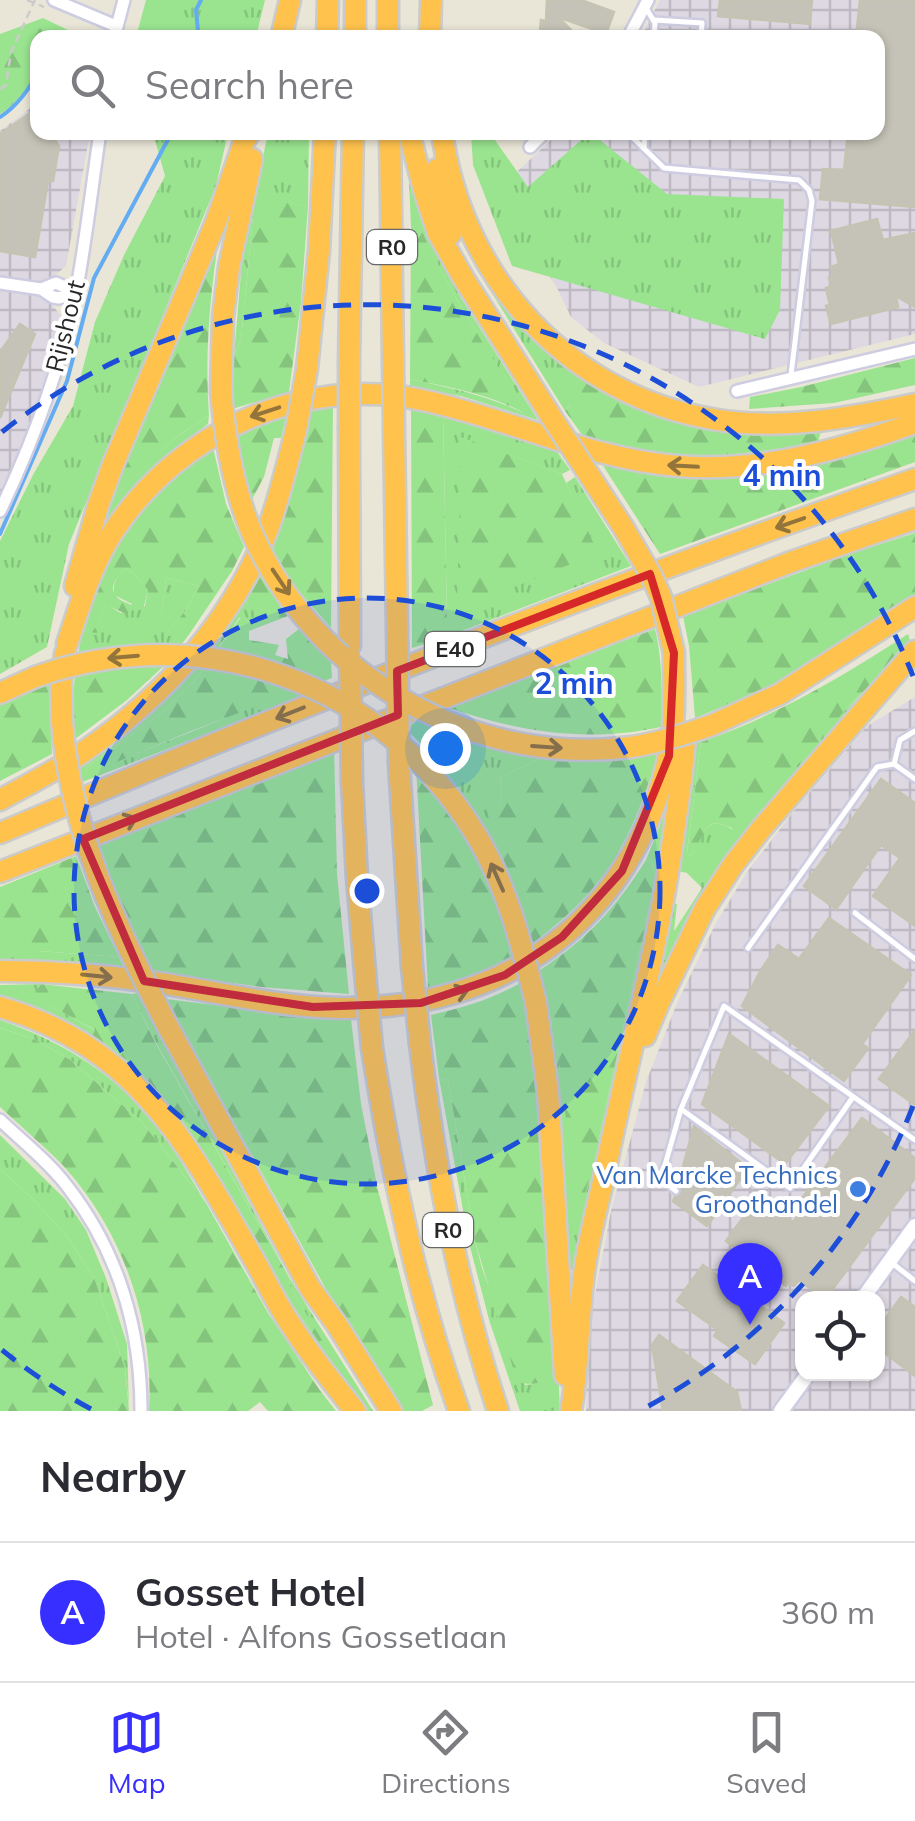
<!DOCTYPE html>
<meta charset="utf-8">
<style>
body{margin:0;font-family:Mulish,sans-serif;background:#f2f2f3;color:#2b2b33}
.controls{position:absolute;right:30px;bottom:30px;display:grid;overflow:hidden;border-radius:20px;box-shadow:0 2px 8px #0004}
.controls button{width:90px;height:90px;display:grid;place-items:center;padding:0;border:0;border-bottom:2px solid #e1e1e2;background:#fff;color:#2b2b33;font:50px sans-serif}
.you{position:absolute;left:445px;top:748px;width:35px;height:35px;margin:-25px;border:8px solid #fff;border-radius:50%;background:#1a73e8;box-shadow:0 0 0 15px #1a73e833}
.badge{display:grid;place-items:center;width:65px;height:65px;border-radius:50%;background:#372fff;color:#fff;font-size:32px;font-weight:700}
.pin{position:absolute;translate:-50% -82px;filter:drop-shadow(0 2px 5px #0008)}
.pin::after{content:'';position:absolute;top:52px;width:35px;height:30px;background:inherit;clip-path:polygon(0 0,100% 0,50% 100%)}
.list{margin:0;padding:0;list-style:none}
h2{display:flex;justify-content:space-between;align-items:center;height:130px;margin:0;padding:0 40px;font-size:42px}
h2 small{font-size:32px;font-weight:400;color:#7c7c81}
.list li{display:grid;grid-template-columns:65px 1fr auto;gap:30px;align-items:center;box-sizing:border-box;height:140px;padding:0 40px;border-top:2px solid #e1e1e2}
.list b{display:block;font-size:38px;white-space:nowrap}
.list p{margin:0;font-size:32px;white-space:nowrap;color:#7c7c81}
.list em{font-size:32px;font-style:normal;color:#7c7c81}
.icon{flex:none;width:55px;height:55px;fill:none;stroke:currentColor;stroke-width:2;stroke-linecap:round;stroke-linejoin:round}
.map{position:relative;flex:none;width:915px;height:1411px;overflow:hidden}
.search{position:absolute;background:#fff;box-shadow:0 2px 8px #0004;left:30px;right:30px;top:30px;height:110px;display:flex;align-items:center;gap:25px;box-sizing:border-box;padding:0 35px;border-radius:20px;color:#7c7c81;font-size:38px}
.sheet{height:270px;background:#fff}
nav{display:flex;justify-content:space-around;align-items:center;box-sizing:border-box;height:140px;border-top:2px solid #e1e1e2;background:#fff;font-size:28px;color:#7c7c81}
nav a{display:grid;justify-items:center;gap:5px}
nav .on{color:#372fff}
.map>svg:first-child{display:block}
.industrial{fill:url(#industrial-grid);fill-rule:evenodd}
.grass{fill:url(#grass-tufts)}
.forest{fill:url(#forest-firs)}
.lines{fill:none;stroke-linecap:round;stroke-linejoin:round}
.stream{stroke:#64acf2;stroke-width:4}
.building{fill:#c5c3b7;stroke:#c5c3b1;stroke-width:2.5}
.service-casing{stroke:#cdcce1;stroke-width:10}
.minor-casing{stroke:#cdcce1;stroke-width:16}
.tertiary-casing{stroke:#cdcce1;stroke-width:19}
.motorway-casing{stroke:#cbcbcb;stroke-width:25}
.path{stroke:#cbcbcb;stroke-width:2.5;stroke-dasharray:8 5;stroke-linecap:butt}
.service{stroke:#fff;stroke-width:5}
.minor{stroke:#fff;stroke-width:11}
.tertiary{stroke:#fff;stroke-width:14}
.motorway{stroke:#ffc24d;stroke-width:20}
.motorway-bridge-casing{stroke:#cbcbcb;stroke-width:25;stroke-linecap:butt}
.motorway-bridge{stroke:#ffc24d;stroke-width:20}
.oneway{stroke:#93743a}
.marked{fill:none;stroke:#d62828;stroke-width:8;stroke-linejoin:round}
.ring{fill:none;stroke:#1d4ed8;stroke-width:5;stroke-dasharray:18 12}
.shop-dot{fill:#3f7fe0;stroke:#fff;stroke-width:4}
.labels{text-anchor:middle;stroke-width:8;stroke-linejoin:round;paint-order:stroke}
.shield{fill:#fff;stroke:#686868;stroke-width:2.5}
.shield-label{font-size:22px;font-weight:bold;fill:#272727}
.street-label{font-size:25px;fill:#272727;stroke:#fff}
.shop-label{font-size:25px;fill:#366cbe;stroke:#fff;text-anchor:end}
.centre{fill:#1d4ed8;stroke:#fff;stroke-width:5}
.ring-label{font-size:30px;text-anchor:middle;font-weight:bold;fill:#1d4ed8;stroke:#fff;stroke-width:8;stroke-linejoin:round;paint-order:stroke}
</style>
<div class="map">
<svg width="915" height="1411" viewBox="0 0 915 1411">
<defs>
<pattern id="industrial-grid" width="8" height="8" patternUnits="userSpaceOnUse" patternTransform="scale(2.5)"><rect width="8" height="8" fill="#ddd8e2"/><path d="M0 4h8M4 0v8" fill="none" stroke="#beb9c2"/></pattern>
<pattern id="grass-tufts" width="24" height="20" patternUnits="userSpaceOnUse" patternTransform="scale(2.5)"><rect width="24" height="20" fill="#9ae490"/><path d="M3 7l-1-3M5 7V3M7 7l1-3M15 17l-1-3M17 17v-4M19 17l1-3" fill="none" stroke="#85c47c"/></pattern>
<pattern id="forest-firs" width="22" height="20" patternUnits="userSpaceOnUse" patternTransform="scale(2.5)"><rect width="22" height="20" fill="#9ae490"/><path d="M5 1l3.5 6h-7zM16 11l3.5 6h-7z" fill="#85c47c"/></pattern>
</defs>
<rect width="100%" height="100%" fill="#eae6d7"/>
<g class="industrial">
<path d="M660 0H915V334L699 387 604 343 571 317 558 290 529 242 504 184 558 133 878 132V38L641 37Z"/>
<path d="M37 103 38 132 90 133 66 266 53 277 40 282 38 296 52 305 63 318 35 411 0 496V131Z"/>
<path d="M915 697V1411H586L588 1331 611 1211 646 1082 677 1003 716 923 747 872 793 812 867 726ZM802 1298H878V1374H802Z"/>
</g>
<g class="grass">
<path d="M146 0H265L256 37H136Z"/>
<path d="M590 132 667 194 784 199 780 310 765 339 512 266 473 165 471 133H490L528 187Z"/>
<path d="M153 133H228L216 186 69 544 47 647 0 674V541L34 473 73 406 95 322 124 255 165 176Z"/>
<path d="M268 133H309L308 207 255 196 241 340 234 355 245 225 255 195Z"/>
<path d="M409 180 431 243 461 298 538 420 461 396 410 387V379C452 388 493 397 530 416 489 355 450 293 419 226L411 227Z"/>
<path d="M483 272 563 363 570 405 565 411 480 274Z"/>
<path d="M443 411 553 446 570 470 562 474 462 438 597 553 566 483 575 477 631 566 436 641 433 625 447 621Z"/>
<path d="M209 415 208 424C162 457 135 482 102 529L97 527 103 508 143 468 173 439Z"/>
<path d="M125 569 132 572 148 590 144 606 161 617 166 578 199 586 186 610 165 635 188 636 167 663 75 674 82 631 97 632 105 604 121 613 132 604 114 595C113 583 116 576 125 569Z"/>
<path d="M258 574 260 576 246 602 258 616 249 622 240 617 194 682 164 711 86 768 88 773 298 689 311 693 80 783 78 767C113 743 147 719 177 689 210 656 235 615 258 574Z"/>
<path d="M881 677 748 834 656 990 671 902 677 904 674 931 702 888 687 873 678 871 691 744 701 742 687 852 690 856C703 841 702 811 732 829L848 707Z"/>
<path d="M410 716 478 744 545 757 500 777 502 796 499 804 491 802 506 852 501 855C474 807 450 773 411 734Z"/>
<path d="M670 800 662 875 576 1269 570 1270 551 1016 559 1057 598 1143 655 880 652 862 646 860Z"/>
<path d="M0 951H39L119 957 124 968 59 961 0 960Z"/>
<path d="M41 984 34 996 96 1031 92 1036 55 1016 0 996V985Z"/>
<path d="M137 993 290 1279 373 1411H366L299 1320 279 1286 319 1342 321 1340 289 1285 290 1279 155 1041 132 994Z"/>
<path d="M0 1020C67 1043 122 1078 164 1137 180 1158 192 1181 206 1203L141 1121 69 1059 34 1039 0 1028Z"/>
<path d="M439 1078 448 1080 475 1241 482 1268 525 1385C541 1383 549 1381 558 1367L560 1411H520L490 1323 469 1243Z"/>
<path d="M0 1135 65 1199 86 1230 106 1278 127 1344 129 1407 125 1368 95 1280 69 1239 33 1199 0 1169Z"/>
</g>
<g class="forest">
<path d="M43 18 68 30 65 37 38 38C38 45 39 55 38 62 35 81 16 105 0 114V34Z"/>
<path d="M255 195 308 207 301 302 289 392 232 409 234 355 241 340Z"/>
<path d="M419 225C450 294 490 356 532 418 496 395 452 388 410 379L411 227Z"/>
<path d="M212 250H217C209 305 205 359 209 415L173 439 103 508Z"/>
<path d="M915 358V385L834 403 749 409 750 397 801 387Z"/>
<path d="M563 363 773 433 821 431 818 442C763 452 702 461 645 452 624 448 604 442 583 436L565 411 570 405 549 376Z"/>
<path d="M333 402 331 628 290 581 271 547C292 502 301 454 312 406Z"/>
<path d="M411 405 443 411 447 622 434 625 436 641 412 648Z"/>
<path d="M287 412 281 438H274L264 477 251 501 234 433Z"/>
<path d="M915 431V462L660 554 600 461 683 473Z"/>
<path d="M461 437 562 474 598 553 457 610Z"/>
<path d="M212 443 226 504 244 547 232 571 188 636H164L186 610 199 586 166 578 161 618 151 624 142 621 148 590 132 572 125 569C118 575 108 587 116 596 121 603 129 601 135 609L127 614 105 605 97 633 82 631 109 554 152 493Z"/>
<path d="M915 533V595L773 686 695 718 689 646 683 616 844 556Z"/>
<path d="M260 576 288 616 249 631V640L279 645 275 655 288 659 286 639 299 629 331 662 332 678 191 731 88 774 86 768 164 711 194 682 241 617 249 622 257 616 246 602Z"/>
<path d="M655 629C663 662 662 693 661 727 587 743 518 732 447 707Z"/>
<path d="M908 634 911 644 848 707 739 832C699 810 708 836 690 856L687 853 701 742C776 716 842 677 908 634Z"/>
<path d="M167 663 127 700 75 739 72 709 75 674 119 664Z"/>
<path d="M49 679 52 754 0 781V701Z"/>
<path d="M334 748 337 874 349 994 261 987 153 972 122 908 99 846Z"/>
<path d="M659 752C631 840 609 887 533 943L501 855 506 852 484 801 486 798 499 804 502 796 500 777 545 757 587 759Z"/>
<path d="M416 766 480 854 517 957 473 976 428 988Z"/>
<path d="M76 856 95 907 119 957 39 951H0V887Z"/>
<path d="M646 860 652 862 655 880 598 1143 583 1203 575 1202 559 1057 540 970C587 939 616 908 646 860Z"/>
<path d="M522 982 537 1075 557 1373C545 1383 531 1387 517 1381L475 1241 448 1080 439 1078 431 1015C463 1008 493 999 522 982Z"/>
<path d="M41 984 132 994 155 1042 290 1279 289 1285 322 1340 319 1342 279 1286 200 1150 170 1109 123 1061 92 1036 95 1030 33 996Z"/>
<path d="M166 999 302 1016 351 1019 361 1104 378 1190 433 1405 422 1411H400L348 1329Z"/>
<path d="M0 1028 34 1039 69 1059 141 1121 206 1203 268 1313 319 1389 336 1411H268L260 1402 248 1411H149C154 1324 125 1236 67 1170 47 1148 22 1128 0 1107Z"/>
<path d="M0 1169 33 1199 69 1239 95 1280 125 1368 129 1411H0Z"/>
</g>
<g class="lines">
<g class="stream">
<path d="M69 38 71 32 91 36"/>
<path d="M192 38 198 31 196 10 201 0"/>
<path d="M0 117C16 107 30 89 38 71"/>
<path d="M0 534 67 381 94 278 172 132"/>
</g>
</g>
<g class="building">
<path d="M547 0H581L614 12 606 34 558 17 579 38H547L540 31 541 20 546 21Z"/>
<path d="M720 0H812L810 24 718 16Z"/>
<path d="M860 0H915V207L820 199 823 169 844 170 848 132H878V38H856Z"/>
<path d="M33 111 38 117V132H49L59 146 53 181H48L35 257 0 251V134Z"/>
<path d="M877 219 883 240 915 233V307L896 296 898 307 831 324 826 306 830 305 826 288 832 286 829 278 833 277 831 267 839 264 831 231Z"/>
<path d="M20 324 35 334 0 418V352Z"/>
<path d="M881 779 915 803V926L873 896 900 858 881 845 836 909 804 886Z"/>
<path d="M829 918 911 975 862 1044 868 1048 844 1081 742 1006 761 970 778 945 799 959Z"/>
<path d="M915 1030V1105L879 1079Z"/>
<path d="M729 1034 829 1106 785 1164 702 1104Z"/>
<path d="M862 1118 915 1158V1178L826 1298H823L799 1280 794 1286 788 1283 786 1286 726 1241 758 1197 793 1222 806 1205 800 1201Z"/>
<path d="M694 1126 748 1168 707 1226 673 1201 675 1197 682 1193 678 1185Z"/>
<path d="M703 1265 784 1323 755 1364 714 1336 718 1330 677 1301Z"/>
<path d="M901 1297 915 1307V1376L878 1348V1329Z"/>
<path d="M659 1335 737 1392 741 1411H663L652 1345Z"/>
</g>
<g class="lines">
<g class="service-casing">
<g id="service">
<path d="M646 8 655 23 654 38"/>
<path d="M654 20 702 23 701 38"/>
<path d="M627 132 664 168 799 180 809 190 812 201 791 375"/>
<path d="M644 148 645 132"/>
<path d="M894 764 900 740 915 731"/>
<path d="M855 913 915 959"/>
<path d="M748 948 877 767 894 764 915 779"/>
<path d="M853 1097 790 1188 681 1109 724 1006 915 1140"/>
<path d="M676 1191 661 1179 681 1109"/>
<path d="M892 1263 915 1281"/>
</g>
</g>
<g class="minor-casing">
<g id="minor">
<path d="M54 0 116 26"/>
<path d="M114 38 124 0"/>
<path d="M628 38 648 0"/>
<path d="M530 147 545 132"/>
<path d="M0 283 41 289 53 297 59 298 76 292"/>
<path d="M41 289 56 283 76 292"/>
<path d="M737 391 915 349"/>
<path d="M0 511C33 442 60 369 76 293 86 240 92 186 100 132"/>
<path d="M0 1120C22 1141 48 1161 67 1186 118 1251 141 1329 141 1411"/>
</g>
</g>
<g class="tertiary-casing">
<g id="tertiary">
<path d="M863 1298 915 1226"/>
<path d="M781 1411 808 1374"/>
</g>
</g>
<g class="motorway-casing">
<g id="motorway">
<path d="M388 0V38"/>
<path d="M281 38 290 0"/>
<path d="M327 38 328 0"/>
<path d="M355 38V0"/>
<path d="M430 38 431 0"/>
<path d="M390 132 393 362"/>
<path d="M409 132 424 190 438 233 464 279 552 418"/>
<path d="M442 132C462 279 570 397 718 420 784 430 850 418 915 404"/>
<path d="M437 169 451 234"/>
<path d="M349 362 353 132"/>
<path d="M307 369 319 251 325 132"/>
<path d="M221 391 223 317 229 267 252 159"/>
<path d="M349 429 350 645"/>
<path d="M394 430 397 627"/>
<path d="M75 586 98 506 112 467 216 222 244 142 250 132"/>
<path d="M67 644C80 605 91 566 113 532 179 431 303 375 422 400 508 418 589 459 678 466 759 473 840 450 915 423"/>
<path d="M0 693 35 677"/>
<path d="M62 722 61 681 65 654"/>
<path d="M712 725 780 694 915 607"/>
<path d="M399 764 412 967"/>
<path d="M352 782 357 878 365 972"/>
<path d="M0 800C29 784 59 769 86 750 166 695 235 618 269 526 280 495 288 462 296 430"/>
<path d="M0 833C301 705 606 586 915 479"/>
<path d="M0 872 791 562 915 519"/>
<path d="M0 971C53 971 107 975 159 983 219 992 279 1007 340 1008 503 1010 631 922 668 759 676 725 674 689 674 653"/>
<path d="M536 1003 548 1092 565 1375"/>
<path d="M0 1007C139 1047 190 1148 257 1265 268 1285 278 1306 291 1325 310 1355 333 1383 355 1411"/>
<path d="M167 1025 310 1288 337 1325 391 1411"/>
<path d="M645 1036 659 1003 704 910 733 865 762 828 915 651"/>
<path d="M420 1044C435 1170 458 1290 498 1411"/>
<path d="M372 1048C392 1174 416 1291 459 1411"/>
<path d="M571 1411C579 1366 578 1320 584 1274 588 1241 597 1209 604 1177 627 1062 658 949 674 833 678 800 684 767 685 734"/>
</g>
</g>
<g class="path">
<path d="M27 0 44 7"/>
<path d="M0 89 6 85 11 52 35 0"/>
</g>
<use href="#service" class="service"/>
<use href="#minor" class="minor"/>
<use href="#tertiary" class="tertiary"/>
<use href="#motorway" class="motorway"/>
<g class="motorway-bridge-casing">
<g id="motorway-bridge">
<path d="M393 362 394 430"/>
<path d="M221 391C225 440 233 488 252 533 315 678 475 767 631 747 659 743 686 734 712 725"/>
<path d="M552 418 623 527 651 575 661 597 674 653"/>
<path d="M349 429V362"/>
<path d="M296 430 307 369"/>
<path d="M397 627 399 764"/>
<path d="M350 657 352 782"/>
<path d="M35 677C205 617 386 683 478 838 508 889 522 946 536 1003"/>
<path d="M62 722C71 834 116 926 167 1025"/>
<path d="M412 967 420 1044"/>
<path d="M365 972 372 1048"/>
</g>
</g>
<use href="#motorway-bridge" class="motorway-bridge"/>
</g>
<defs><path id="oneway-shaft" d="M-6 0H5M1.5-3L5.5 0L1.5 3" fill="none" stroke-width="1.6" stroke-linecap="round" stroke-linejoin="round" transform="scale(2.5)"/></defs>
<g class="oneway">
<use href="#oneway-shaft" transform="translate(265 412) rotate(162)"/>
<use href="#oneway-shaft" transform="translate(683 466) rotate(-177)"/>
<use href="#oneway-shaft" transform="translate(790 523) rotate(161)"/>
<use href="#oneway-shaft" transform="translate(281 582) rotate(56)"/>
<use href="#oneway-shaft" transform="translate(123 657) rotate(175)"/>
<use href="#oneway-shaft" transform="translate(290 713) rotate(158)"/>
<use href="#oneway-shaft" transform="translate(547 747) rotate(4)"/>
<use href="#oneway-shaft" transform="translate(123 823) rotate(-22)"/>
<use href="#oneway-shaft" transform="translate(497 877) rotate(-114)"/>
<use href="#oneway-shaft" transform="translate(97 976) rotate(6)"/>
<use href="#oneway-shaft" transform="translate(454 994) rotate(-17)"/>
</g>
<path class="marked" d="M650 574 674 653 669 756 622 871 562 937 505 975 421 1003 313 1007 144 981 83 839 398 715 397 671Z"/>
<circle cx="367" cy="891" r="293" fill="#1d4ed8" fill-opacity=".12"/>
<g class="ring">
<circle cx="367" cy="891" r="293"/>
<path d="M913 1106A587 587 0 0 1 643 1409M91 1409A587 587 0 0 1 2 1350M2 432A587 587 0 0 1 913 676"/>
</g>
<circle class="shop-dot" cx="858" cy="1189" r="10"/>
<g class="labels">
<g class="shield">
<rect x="367" y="230" width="50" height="34" rx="8"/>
<rect x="425" y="632" width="60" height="34" rx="8"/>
<rect x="423" y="1213" width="50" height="34" rx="8"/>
</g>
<g class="shield-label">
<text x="392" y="255">R0</text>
<text x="455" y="657">E40</text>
<text x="448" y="1238">R0</text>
</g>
<g class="street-label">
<text transform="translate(65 326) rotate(-76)" y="9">Rijshout</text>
</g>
<g class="shop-label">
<text x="838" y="1184">Van Marcke Technics<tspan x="838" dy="29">Groothandel</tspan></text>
</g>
</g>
<circle cx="367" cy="891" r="15" class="centre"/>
<g class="ring-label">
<text x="782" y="486">4 min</text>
<text x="574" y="694">2 min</text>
</g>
</svg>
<div class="controls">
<button><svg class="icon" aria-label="locate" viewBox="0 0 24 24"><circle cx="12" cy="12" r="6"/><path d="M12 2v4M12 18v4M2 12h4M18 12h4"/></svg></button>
</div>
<div class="you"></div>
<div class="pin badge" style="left:750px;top:1325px">A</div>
<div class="search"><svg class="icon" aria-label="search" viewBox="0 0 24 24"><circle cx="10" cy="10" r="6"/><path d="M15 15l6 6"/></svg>Search here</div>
</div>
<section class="sheet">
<h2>Nearby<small></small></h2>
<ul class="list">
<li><span class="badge">A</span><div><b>Gosset Hotel</b><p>Hotel · Alfons Gossetlaan</p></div><em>360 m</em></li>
</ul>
</section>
<nav>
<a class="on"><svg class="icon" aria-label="map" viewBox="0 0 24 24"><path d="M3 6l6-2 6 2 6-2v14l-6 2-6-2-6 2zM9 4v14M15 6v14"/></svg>Map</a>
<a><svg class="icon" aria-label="directions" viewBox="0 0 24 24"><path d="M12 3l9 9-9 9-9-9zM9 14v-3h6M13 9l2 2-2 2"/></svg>Directions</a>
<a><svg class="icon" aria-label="saved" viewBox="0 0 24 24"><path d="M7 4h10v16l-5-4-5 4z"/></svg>Saved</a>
</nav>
